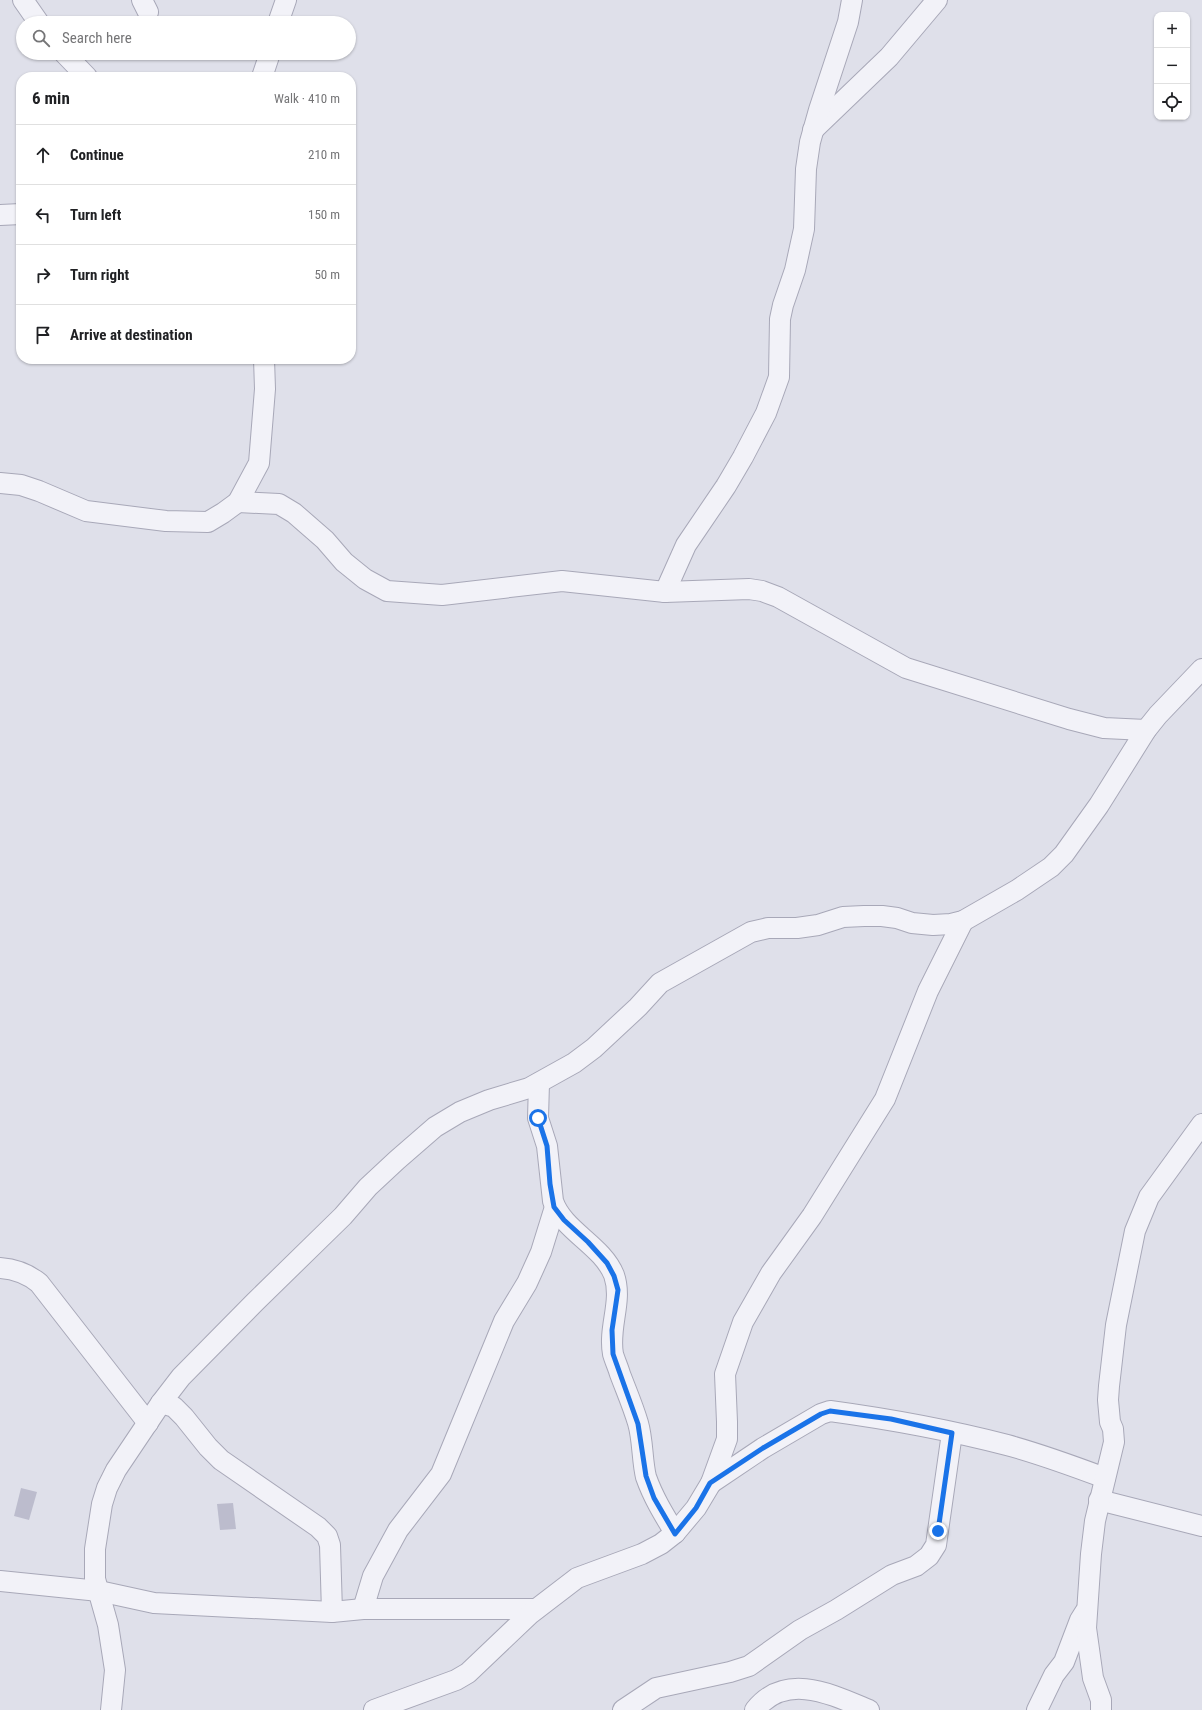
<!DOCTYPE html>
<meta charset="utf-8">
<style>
body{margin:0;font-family:"Roboto Condensed",sans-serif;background:#f2f2f2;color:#202124}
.controls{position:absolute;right:12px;top:12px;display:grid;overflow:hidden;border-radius:8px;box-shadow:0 1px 3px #0004}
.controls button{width:36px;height:36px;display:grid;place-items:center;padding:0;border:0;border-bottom:1px solid #e0e0e0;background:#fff;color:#202124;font:20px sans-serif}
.stop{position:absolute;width:12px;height:12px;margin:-9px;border:3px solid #1a73e8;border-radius:50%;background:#fff}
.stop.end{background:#1a73e8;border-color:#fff;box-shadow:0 1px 4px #0008}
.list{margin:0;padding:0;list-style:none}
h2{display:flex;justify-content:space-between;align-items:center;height:52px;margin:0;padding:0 16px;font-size:17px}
h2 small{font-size:13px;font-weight:400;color:#757577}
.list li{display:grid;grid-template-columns:26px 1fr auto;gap:12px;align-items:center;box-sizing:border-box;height:60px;padding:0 16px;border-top:1px solid #e0e0e0}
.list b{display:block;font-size:15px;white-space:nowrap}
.list em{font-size:13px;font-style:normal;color:#757577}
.icon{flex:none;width:22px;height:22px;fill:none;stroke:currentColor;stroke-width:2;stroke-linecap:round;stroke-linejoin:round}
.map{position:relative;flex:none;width:1202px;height:1710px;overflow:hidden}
.search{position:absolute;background:#fff;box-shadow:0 1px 3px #0004;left:16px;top:16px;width:340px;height:44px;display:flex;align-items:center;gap:10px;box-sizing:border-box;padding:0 14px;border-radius:22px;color:#757577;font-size:15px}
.panel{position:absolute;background:#fff;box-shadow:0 1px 3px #0004;left:16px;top:72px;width:340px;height:292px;border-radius:16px}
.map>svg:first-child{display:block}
.building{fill:#bcbccd}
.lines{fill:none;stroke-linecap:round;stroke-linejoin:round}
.minor-casing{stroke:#a8a8b8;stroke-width:22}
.minor{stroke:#f2f2f8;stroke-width:20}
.route{stroke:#1a73e8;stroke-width:5}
</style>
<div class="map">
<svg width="1202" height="1710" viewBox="0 0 1202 1710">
<rect width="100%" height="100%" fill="#dfe0ea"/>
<g class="building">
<path d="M21 1488 37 1492 29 1520 14 1516Z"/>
<path d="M233 1503 236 1529 220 1530 217 1504Z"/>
</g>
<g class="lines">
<g class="minor-casing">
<g id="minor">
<path d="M23 0 39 23"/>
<path d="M142 0 148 12"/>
<path d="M278 23 286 0"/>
<path d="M64 53 87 77"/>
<path d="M262 77 270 53"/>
<path d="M813 130 889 57 937 0"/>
<path d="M0 215 21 214"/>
<path d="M0 483 21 485 39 491 86 511 166 521 208 522 223 513 238 502 259 463 265 389 264 359"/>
<path d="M238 502 279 504 294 513 325 540 344 562 365 579 387 591 442 595 562 581 665 592 749 589 762 591 778 597 906 668 1069 719 1104 728 1146 730"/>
<path d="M665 592 686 545 726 486 743 457 766 413 779 377 780 319 783 305 795 270 804 229 806 169 810 142 819 110 848 22 852 0"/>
<path d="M539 1083 538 1118 547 1146 553 1201C563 1231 602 1245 614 1275 623 1301 608 1327 613 1354 615 1361 618 1367 620 1374 626 1390 633 1406 638 1423 643 1440 642 1461 646 1477 653 1497 664 1515 675 1533"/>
<path d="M0 1268C14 1269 28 1274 39 1283L148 1423"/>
<path d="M161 1403 174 1407 184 1417 208 1447 221 1460 318 1527 327 1536 330 1545 332 1612"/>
<path d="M711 1483 763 1448 821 1414 830 1411C889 1419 949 1430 1007 1445 1040 1454 1073 1466 1105 1478"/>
<path d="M1099 1500 1202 1526"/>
<path d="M0 1581 99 1591 154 1603 332 1612 363 1609H536"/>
<path d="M363 1609 373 1576 398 1530 441 1474 504 1321 527 1283 541 1252 555 1207"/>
<path d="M111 1710 115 1670 108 1625 95 1579V1549L102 1504 107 1488 116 1470 161 1403 181 1377 255 1302 343 1216 368 1187 397 1160 435 1127 460 1112 489 1100 529 1088 574 1063 594 1048 638 1007 660 983 751 932 768 928H797L818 925 843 917 864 916H882L897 918 912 923 933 925 951 924 963 921 1017 890 1051 867 1064 854 1099 805 1146 730 1158 715 1202 669"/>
<path d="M374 1710 456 1680 468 1673 530 1614 577 1578 642 1554 661 1544 675 1533 696 1508 711 1483 727 1439V1422L725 1374 743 1322 771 1273 812 1216 885 1099 928 991 963 921"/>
<path d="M623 1710 656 1688 730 1672 749 1666 800 1630 836 1610 892 1575 916 1566 929 1556 936 1545 952 1433"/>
<path d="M755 1710C786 1671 833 1695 869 1710"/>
<path d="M1037 1710 1054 1675 1064 1662 1080 1620 1085 1612"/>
<path d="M1101 1710V1700L1093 1678 1086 1628 1091 1554 1095 1521 1114 1442 1113 1429 1110 1422 1108 1400 1109 1386 1116 1325 1135 1231 1149 1197 1202 1124"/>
</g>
</g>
<use href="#minor" class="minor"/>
</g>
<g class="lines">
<path class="route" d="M538 1118 547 1146 550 1184 554 1207 564 1220 588 1242 607 1263 614 1276 618 1290 612 1330 613 1354 638 1424 646 1476 654 1498 675 1534 696 1508 710 1483 763 1448 821 1414 830 1411 891 1419 952 1433 938 1531"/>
</g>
</svg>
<div class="controls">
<button>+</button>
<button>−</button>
<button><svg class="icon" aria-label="locate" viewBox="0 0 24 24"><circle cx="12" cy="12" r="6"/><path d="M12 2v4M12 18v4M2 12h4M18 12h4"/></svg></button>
</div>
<div class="stop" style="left:538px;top:1118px"></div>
<div class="stop end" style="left:938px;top:1531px"></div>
<div class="search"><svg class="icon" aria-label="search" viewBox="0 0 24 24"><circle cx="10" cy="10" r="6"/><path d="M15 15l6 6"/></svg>Search here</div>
<section class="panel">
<h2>6 min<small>Walk · 410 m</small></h2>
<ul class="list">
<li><svg class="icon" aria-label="ahead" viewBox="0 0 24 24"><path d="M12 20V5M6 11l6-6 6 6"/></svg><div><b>Continue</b></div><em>210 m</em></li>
<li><svg class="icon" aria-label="left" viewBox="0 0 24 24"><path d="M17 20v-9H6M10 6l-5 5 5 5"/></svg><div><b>Turn left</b></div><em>150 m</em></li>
<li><svg class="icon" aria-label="right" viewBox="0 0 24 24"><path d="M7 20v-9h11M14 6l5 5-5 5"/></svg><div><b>Turn right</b></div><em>50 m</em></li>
<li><svg class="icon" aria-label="arrive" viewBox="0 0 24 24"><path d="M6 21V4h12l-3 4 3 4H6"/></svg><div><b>Arrive at destination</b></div></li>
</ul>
</section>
</div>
